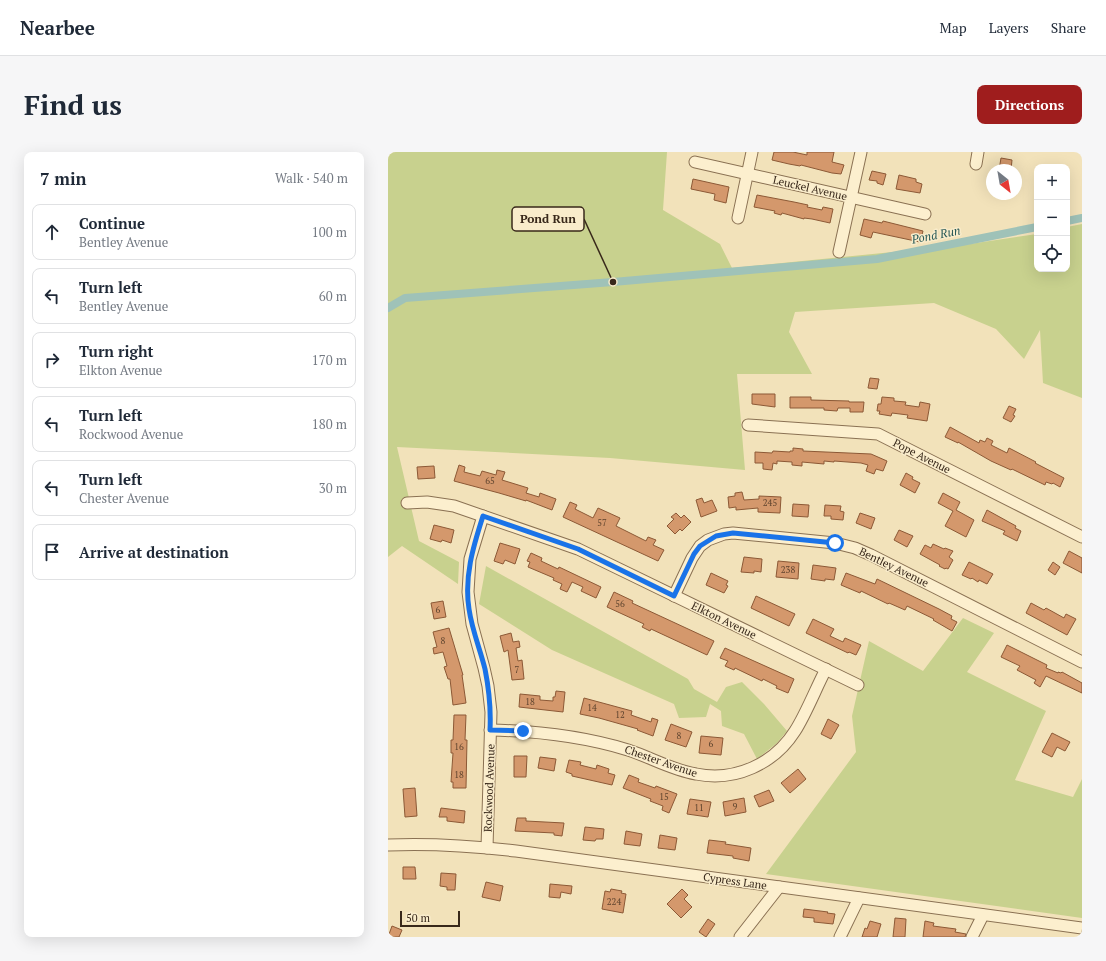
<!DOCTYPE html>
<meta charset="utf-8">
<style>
body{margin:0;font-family:"PT Serif",serif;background:#f6f6f7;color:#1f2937}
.controls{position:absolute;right:12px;top:12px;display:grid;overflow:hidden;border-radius:8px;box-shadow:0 4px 16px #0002}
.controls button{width:36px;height:36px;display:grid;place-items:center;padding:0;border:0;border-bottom:1px solid #e0e1e3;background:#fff;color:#1f2937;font:20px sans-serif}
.compass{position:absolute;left:598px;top:12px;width:36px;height:36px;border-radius:50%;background:#fff;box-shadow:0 4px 16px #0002;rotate:149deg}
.scale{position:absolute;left:12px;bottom:10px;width:60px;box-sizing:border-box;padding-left:4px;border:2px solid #38281a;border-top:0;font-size:11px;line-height:14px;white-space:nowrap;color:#38281a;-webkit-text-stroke:3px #f9eccb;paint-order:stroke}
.stop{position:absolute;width:12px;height:12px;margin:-9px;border:3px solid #1a73e8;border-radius:50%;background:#fff}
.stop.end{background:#1a73e8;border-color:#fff;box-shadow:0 1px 4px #0008}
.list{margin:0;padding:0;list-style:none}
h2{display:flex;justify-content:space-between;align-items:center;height:52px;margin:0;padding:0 16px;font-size:17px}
h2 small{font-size:13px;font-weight:400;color:#747a83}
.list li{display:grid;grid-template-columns:26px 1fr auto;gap:12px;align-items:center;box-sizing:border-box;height:56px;margin:0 8px 8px;padding:0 8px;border:1px solid #e0e1e3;border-radius:8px}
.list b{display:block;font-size:15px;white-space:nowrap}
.list p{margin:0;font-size:13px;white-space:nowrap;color:#747a83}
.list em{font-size:13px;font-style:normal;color:#747a83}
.icon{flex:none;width:22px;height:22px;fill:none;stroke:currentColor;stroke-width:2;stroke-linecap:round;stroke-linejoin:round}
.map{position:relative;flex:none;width:694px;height:785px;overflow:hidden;border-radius:8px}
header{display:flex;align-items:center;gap:24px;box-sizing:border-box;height:56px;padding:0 20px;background:#fff;border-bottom:1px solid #e0e1e3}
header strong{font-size:19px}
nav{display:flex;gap:22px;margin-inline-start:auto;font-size:14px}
.intro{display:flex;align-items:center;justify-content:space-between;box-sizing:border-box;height:96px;padding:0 24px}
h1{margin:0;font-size:28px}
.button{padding:10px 18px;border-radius:8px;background:#9f1d1d;color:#fff;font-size:14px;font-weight:700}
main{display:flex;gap:24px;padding:0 24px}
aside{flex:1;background:#fff;border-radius:8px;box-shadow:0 4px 16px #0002}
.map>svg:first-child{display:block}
.green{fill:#c8d18e}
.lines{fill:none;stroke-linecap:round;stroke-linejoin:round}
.canal{stroke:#9fc2b8;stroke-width:8}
.building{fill:#d4986c;stroke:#8c5936}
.minor-casing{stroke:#8a7153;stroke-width:13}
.minor{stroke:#fcefce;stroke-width:11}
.route{stroke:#1a73e8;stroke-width:5}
.labels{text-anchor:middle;stroke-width:3;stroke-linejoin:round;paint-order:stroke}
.number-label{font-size:9px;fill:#5f442e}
.street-label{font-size:11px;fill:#38281a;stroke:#f9eccb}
.water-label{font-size:12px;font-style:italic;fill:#275957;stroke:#f9eccb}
.leader{fill:none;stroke:#38281a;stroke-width:1.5}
.callout-dot{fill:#38281a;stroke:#f9eccb;stroke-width:1.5}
.callout{fill:#f9eccb;stroke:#38281a;stroke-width:1.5}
.callout-label{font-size:12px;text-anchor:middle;font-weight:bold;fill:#38281a}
</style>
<header>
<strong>Nearbee</strong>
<nav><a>Map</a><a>Layers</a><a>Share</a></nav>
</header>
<div class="intro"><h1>Find us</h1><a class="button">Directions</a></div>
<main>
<aside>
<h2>7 min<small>Walk · 540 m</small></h2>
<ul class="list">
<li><svg class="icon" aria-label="ahead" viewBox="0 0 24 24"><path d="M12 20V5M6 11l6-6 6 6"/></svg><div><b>Continue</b><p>Bentley Avenue</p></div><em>100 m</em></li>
<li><svg class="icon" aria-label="left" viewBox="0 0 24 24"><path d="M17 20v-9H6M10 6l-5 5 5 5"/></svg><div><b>Turn left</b><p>Bentley Avenue</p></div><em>60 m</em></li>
<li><svg class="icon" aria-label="right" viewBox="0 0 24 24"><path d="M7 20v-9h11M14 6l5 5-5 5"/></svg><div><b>Turn right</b><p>Elkton Avenue</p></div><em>170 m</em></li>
<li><svg class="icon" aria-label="left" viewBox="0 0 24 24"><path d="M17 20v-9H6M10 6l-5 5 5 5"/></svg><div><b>Turn left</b><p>Rockwood Avenue</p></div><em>180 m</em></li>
<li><svg class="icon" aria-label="left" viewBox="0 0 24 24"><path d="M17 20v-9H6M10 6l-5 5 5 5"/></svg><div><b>Turn left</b><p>Chester Avenue</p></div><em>30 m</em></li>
<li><svg class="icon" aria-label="arrive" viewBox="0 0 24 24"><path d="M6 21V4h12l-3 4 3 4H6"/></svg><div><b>Arrive at destination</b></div></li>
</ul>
</aside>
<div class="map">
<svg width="694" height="785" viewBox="0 0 694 785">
<rect width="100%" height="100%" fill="#f2e2ba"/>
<g class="green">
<path d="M0 0H279L275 58 332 92 344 116 575 93 649 82V117H679V75L694 72V246L655 231 652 178 636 207 608 177 546 151 407 160 401 180 424 222H349L357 318 222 306 9 295 31 389 71 410 70 432 14 394 0 405Z"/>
<path d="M98 414 300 527 306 537 329 550 338 535 354 530 376 552 399 579 389 591 369 607 356 582 334 574 333 559 322 552 318 565 291 566 286 552 164 498 91 452Z"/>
<path d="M575 466 606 481 579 520 658 559 627 628 685 645 694 627V766L378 722 468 600 464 564 481 489 535 519Z"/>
</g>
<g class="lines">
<g class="canal">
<path d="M679 69 694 66"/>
<path d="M0 156 17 146 225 130 489 107 649 75"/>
</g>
</g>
<g class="building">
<path d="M386 0H405L419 3V0H446L444 10 456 13 453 22 444 21 413 13 412 14 401 12 384 8Z"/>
<path d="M613 6 624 8 623 18H611Z"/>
<path d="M484 19 498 22 495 33 489 31V29L481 28Z"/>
<path d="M511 23 528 27V30L534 32 532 41 508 37Z"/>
<path d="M305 27 341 35 338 51 326 48 327 42 303 37Z"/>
<path d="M369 43 406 50 420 53 419 55 434 58 435 55 445 57 442 71 424 67 416 66V67L394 61 393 63 386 61 387 59 366 55Z"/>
<path d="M476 67 494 71 495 69 535 79 532 90 485 80 483 86 472 83Z"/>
<path d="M482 226 491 227 489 237 480 236Z"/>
<path d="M364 242H387V255L364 252Z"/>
<path d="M402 245H423V248L461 249V250H476L475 260H462V256H450L449 259 436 258V256H402Z"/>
<path d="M494 245 506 246V249L518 250 517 253 531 255 532 250 542 252 539 269 519 266 520 263 504 261 503 264 491 262 492 259H489L490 252H493Z"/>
<path d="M621 254 628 257 625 263 627 264 623 270 615 266Z"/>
<path d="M562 275 591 291 592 288 597 290 599 286 605 289 603 293 619 301 621 296 648 310 647 311 676 326 672 335 665 331 664 332 658 330 657 333 624 317 623 318 603 309 570 290V291L557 285Z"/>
<path d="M405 296 415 297V299L483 302 499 309 495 319 488 317 486 322 478 319 480 313 473 311 446 309V310L436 309V312L414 310V314L404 313V310L389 309V312L385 311 384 318 375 317V311H367V300L384 301 385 299 402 300V299H405Z"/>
<path d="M71 313 77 315 76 320 92 324 94 319 108 323 109 318 117 320 114 328 140 336 138 341 151 345 152 341 168 347 164 358 138 348V349L111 341 66 329Z"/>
<path d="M46 314 47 326 30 327 29 315Z"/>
<path d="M518 321 525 325 524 327 532 331 527 341 512 333Z"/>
<path d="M354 340 356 348 371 347V344L393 345 392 361 370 360V356L348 358V355L341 356 340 345 347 344V341Z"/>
<path d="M555 341 572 350 568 358 586 368 578 385 557 374 565 359 550 351Z"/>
<path d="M314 346 316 351 324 348 329 359 313 365 308 348Z"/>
<path d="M182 350 189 353 187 357 205 366 210 356 232 366 228 374 258 389 260 385 268 388 265 393 276 398 270 409 175 365Z"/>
<path d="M405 352 421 353 420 365 404 364Z"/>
<path d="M437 353 453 354 452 359 456 360 455 368 443 367V364H436Z"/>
<path d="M599 358 628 374 627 376 633 379 629 389 615 382 617 379 594 369Z"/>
<path d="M288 361 293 366 296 363 303 370 294 379 292 377 287 382 279 374 286 367 283 365Z"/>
<path d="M472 361 487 366 483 377 468 371Z"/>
<path d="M46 373 66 378 63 391 54 388 53 390 42 387Z"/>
<path d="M511 378 525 384 519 395 506 388Z"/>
<path d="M112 391 132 397 127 412 117 408 115 412 106 409Z"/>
<path d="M545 392 556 397 557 396 565 399 561 405 565 408 560 417 558 416 557 417 551 414 552 413 532 402 537 393 543 396Z"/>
<path d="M681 399 694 406V421L675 411Z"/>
<path d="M143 401 154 406 153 409 170 417 171 415 213 435 208 446 193 439 195 435 184 430 179 440 172 437 174 432 165 428 166 426 140 415 142 410 139 409Z"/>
<path d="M356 405 374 407 373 420 366 419V421L353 420Z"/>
<path d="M390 409 411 411 410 427 388 425Z"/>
<path d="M581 410 605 422 599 432 591 428 590 430 584 426 583 427 574 423Z"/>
<path d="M665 410 672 415 667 423 660 418Z"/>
<path d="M425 413 448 416 446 428 437 427V429L423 427Z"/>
<path d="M323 421 340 429 338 433 340 434 336 441 318 433Z"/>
<path d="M458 421 487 432 489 427 551 457 564 464 563 467 569 470 564 479 545 468 546 467 519 454 517 458 501 451 500 452 473 439 472 441 453 433Z"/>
<path d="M226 440 245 449 244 451 326 489 319 503 263 477 262 479 254 475 256 472 219 455Z"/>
<path d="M368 444 407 462 401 474 363 456Z"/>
<path d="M55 449 58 465 46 467 43 451Z"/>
<path d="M643 451 656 458 658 456 676 466 678 462 688 467 679 483 638 461Z"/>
<path d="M425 467 446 477 442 484 455 490 457 486 473 493 468 503 461 500 460 501 418 481Z"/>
<path d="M61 476 75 523H74L78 551 65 553 62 527H60L56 515 59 514 55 500 46 502 45 496 49 495 45 480Z"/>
<path d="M123 481 125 490 131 489 132 495 128 496 130 509 134 508 136 527 124 528 120 498 116 500 112 484Z"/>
<path d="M619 493 659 513 658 516 670 521V520L673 521 674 520 694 531V541L658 524 652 535 646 531 648 528 629 518 632 514 613 505Z"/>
<path d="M337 496 406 527 400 541 388 536 389 534 375 527 374 529 347 516 346 518 337 514 340 509 332 506Z"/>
<path d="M168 539 177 540 175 560 131 555 132 542 152 544V548L165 549V545H167Z"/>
<path d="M196 546 244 559 243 563 263 570 264 566 270 568 265 584 249 578 250 577 211 566 192 562Z"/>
<path d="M66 563H78L77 588H79L78 636H65V630H63L65 601H63V588H65Z"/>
<path d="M440 567 451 573 443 587 433 582Z"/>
<path d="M283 572 304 580 298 595 277 588Z"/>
<path d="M664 581 682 590 677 599 669 595 664 605 654 600Z"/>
<path d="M313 584 335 586 333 603 311 601Z"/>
<path d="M126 604H139L138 625H126Z"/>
<path d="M152 605 168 607 166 619 150 616Z"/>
<path d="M181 608 193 610 192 613 208 617 209 613 221 617 220 621 227 623 224 633 184 624V622L178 620Z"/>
<path d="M410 617 418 627 402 641 393 631Z"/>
<path d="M241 623 251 627 250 630 267 636 268 634 289 642 281 661 274 658 275 654 262 649 263 647 235 636Z"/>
<path d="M27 636 29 664 17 665 15 637Z"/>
<path d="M381 638 386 649 371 655 366 644Z"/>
<path d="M356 646 358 660 337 664 335 650Z"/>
<path d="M302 647 323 650 320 665 299 662Z"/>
<path d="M53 656 77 659 76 671 59 669V665H51Z"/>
<path d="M129 666H138V669L176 671 174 684 166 683V681L127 679Z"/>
<path d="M197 675 216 677 215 687H208L207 689 195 688Z"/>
<path d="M238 679 254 682 252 694 236 692Z"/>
<path d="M272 683 289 686 287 698 270 696Z"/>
<path d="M321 688 338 690 337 692 363 696 361 709 345 706V704L319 701Z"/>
<path d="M15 715H27L28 727H15Z"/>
<path d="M53 721 68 722 67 738H59V735L52 734Z"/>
<path d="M98 730 115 734 112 749 94 745Z"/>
<path d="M162 732 184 734 183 742 173 740 172 746 161 745Z"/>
<path d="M223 737 234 739 233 741 238 742 235 761 214 757 217 739 222 740Z"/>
<path d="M294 737 300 743 296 747 304 755 293 766 279 752Z"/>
<path d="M416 757 440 760 439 761 447 762 445 772 426 770V766L415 765Z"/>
<path d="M507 766 518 767 517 785H505Z"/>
<path d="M320 767 327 772 318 785 311 780Z"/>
<path d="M482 769 493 772 489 785H474L477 776 479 777Z"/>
<path d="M537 769 546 771 545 774 568 777 567 780 578 782 577 785H535Z"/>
<path d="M4 774 14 778 11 785H0Z"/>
</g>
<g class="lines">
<g class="minor-casing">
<g id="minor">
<path d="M307 10 537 62"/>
<path d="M588 12 590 0"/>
<path d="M350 66 364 0"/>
<path d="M451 100 473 0"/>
<path d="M360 273 490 282 694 385"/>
<path d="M19 351 39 350 66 354 190 397 470 533"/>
<path d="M95 364 82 407 80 440 84 472 96 516 100 534 103 560 99 696"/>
<path d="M286 444 304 406 312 394 320 388 336 382 345 381 447 391 467 396 483 403 694 510"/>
<path d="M102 578C150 579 194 584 240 598 262 605 284 618 308 622 347 630 386 612 407 579 418 562 428 536 438 517"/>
<path d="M0 693C43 691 85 694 128 699L694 776"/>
<path d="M352 785 391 735"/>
<path d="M452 785 471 746"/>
<path d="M584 785 595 763"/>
</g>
</g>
<use href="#minor" class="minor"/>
</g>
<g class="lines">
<path class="route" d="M135 579 102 578C103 557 101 537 97 517 92 497 84 478 81 457 76 425 85 395 95 364L190 397 286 444 306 402 312 394 328 384 345 381 447 391"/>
</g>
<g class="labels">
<g class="number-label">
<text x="102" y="332">65</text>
<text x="382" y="354">245</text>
<text x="214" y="374">57</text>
<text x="400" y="421">238</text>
<text x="232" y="455">56</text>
<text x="50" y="461">6</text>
<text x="55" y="492">8</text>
<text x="129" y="521">7</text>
<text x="142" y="553">18</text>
<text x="204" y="559">14</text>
<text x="232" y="566">12</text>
<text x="291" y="587">8</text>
<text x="323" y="595">6</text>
<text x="71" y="598">16</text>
<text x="71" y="626">18</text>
<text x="276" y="648">15</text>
<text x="347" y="658">9</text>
<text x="311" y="659">11</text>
<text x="226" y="753">224</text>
</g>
<g class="street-label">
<text transform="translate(422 36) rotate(13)" y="4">Leuckel Avenue</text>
<text transform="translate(534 304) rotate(27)" y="4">Pope Avenue</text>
<text transform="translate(506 415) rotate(26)" y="4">Bentley Avenue</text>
<text transform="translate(336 468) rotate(26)" y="4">Elkton Avenue</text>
<text transform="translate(273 609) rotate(19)" y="4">Chester Avenue</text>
<text transform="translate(101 636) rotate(-88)" y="4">Rockwood Avenue</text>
<text transform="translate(347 729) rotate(8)" y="4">Cypress Lane</text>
</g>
<g class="water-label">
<text transform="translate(548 83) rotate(-11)" y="4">Pond Run</text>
</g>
</g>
<path class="leader" d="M225 130L196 67"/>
<circle class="callout-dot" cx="225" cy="130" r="4"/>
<rect class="callout" x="124" y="55" width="72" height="24" rx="4"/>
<g class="callout-label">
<text x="160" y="71">Pond Run</text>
</g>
</svg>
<div class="controls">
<button>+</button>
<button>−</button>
<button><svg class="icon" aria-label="locate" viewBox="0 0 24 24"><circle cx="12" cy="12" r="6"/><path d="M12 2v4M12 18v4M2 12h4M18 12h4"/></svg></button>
</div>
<svg class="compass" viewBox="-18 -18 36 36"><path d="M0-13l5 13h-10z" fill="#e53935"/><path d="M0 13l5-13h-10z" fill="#747a83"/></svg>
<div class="scale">50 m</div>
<div class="stop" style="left:447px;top:391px"></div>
<div class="stop end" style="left:135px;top:579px"></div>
</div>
</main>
